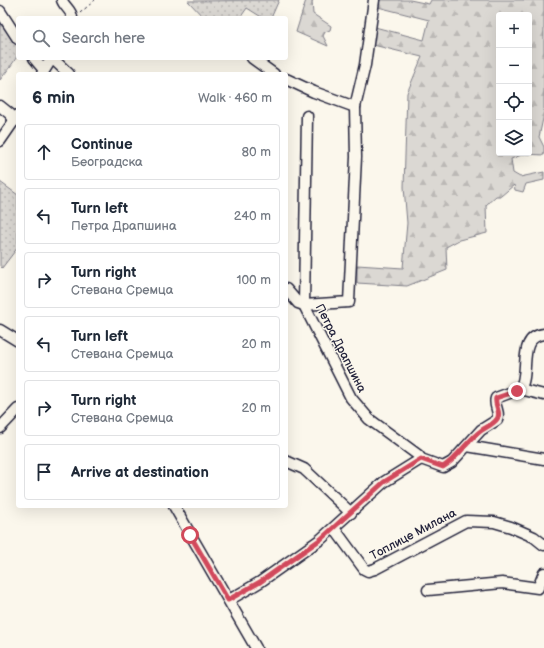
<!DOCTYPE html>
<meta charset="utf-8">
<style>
body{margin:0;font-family:"Balsamiq Sans",sans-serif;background:#f2f2f3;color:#1f2937}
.controls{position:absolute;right:12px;top:12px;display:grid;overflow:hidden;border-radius:4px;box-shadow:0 4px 16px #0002}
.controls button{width:36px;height:36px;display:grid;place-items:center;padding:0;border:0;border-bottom:1px solid #e0e1e3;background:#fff;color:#1f2937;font:20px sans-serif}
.stop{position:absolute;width:12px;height:12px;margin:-9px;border:3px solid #d1495b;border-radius:50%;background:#fff}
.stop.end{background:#d1495b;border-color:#fff;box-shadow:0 1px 4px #0008}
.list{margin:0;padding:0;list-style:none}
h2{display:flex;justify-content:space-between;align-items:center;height:52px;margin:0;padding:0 16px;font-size:17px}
h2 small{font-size:13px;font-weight:400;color:#747a83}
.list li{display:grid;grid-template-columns:26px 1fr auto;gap:12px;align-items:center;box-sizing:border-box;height:56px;margin:0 8px 8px;padding:0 8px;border:1px solid #e0e1e3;border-radius:4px}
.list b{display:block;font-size:15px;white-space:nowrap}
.list p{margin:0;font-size:13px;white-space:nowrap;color:#747a83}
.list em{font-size:13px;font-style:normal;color:#747a83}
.icon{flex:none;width:22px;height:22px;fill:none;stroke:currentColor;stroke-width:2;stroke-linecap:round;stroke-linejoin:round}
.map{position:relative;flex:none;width:544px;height:648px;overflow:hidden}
.search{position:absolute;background:#fff;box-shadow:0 4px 16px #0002;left:16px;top:16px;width:272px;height:44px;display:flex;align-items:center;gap:10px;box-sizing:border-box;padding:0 14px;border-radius:4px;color:#747a83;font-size:15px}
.panel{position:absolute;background:#fff;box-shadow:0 4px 16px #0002;left:16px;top:72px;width:272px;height:436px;border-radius:4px}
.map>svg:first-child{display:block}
.grass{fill:url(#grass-dots);stroke:#7e7d87}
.forest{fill:url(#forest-firs);stroke:#7e7d87;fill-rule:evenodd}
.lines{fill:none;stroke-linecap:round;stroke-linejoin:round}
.minor-casing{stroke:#22223b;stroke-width:13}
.path{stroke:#22223b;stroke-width:1;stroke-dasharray:3 3;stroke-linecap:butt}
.minor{stroke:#fbf7ec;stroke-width:10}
.route{stroke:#d1495b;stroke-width:5}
.labels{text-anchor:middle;stroke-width:3;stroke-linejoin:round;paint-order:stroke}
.street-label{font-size:12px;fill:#22223b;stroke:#fbf7ec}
</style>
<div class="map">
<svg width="544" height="648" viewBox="0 0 544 648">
<defs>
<pattern id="grass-dots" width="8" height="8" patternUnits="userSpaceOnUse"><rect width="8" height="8" fill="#dbd8d3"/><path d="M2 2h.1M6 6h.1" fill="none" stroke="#bcb9b6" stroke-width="1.8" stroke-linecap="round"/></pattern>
<pattern id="forest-firs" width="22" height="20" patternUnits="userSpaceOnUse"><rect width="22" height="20" fill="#dbd8d3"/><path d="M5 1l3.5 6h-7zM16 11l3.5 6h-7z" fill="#bcb9b6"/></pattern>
</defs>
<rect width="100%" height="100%" fill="#fbf7ec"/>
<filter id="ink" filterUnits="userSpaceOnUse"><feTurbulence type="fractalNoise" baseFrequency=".025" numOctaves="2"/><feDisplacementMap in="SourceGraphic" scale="8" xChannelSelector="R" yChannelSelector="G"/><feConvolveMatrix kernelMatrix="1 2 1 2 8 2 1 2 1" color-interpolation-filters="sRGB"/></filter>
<g filter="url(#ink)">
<g class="grass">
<path d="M279 0 271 18H263L247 8 240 18H204L188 1Z"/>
<path d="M3 20C25 52 23 50 0 80V27Z"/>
<path d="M0 182 18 195V247L2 268 0 266Z"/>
</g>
<g class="forest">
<path d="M306 0H313L312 2 313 14 331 26 330 30 325 32 323 36 328 46 296 32Z"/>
<path d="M376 0H410L429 4 431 0H544V114L539 137 544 147V155L524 154 511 159 513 173 520 177 544 172V180L526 184 523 192 515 190 514 185 501 196H496L486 205 487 233 459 240 446 247 447 270 407 286 357 283V265L403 268 407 223 404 187 407 93 422 57 369 44 371 26 424 40 429 20 374 6ZM499 15H529V153H499Z"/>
</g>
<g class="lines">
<g class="minor-casing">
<g id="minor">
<path d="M62 0C64 7 72 10 72 18"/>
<path d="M0 11 18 39"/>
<path d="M34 58 44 70"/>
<path d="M52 58 69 74"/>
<path d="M252 58 274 74"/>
<path d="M42 74 52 58"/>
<path d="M286 79 314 92 355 107"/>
<path d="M0 106 10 114 15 121"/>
<path d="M307 116 304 305 351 398 369 419 418 455 421 459"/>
<path d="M0 141 18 115"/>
<path d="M286 289 298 303 304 305 349 302 356 157 355 107 365 65 374 0"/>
<path d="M0 330 18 341"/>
<path d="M520 389 544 395"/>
<path d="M0 428 18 409"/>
<path d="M467 446 544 459"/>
<path d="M421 459 443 467 452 462 481 430 497 420C501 413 493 406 496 398L520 389C531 372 516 337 544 334"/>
<path d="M286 461 304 469 351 513"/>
<path d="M174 506 256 648"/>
<path d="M334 528 364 569 368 571 375 569 466 521 494 522 511 527 534 537 544 545"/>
<path d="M428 590 502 583 538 588 544 573"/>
<path d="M229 600 260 582 321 539 384 482 421 459"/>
</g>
</g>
<path class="path" d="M80 13 95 0"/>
<use href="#minor" class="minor"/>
</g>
</g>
<g class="lines" filter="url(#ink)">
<path class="route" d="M190 535 228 600 260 582 321 539 384 482 421 459 443 467C459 457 467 440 482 430 486 427 494 424 497 419 502 413 494 405 496 398L517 391"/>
</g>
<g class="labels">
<g class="street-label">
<text transform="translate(341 348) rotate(63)" y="4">Петра Драпшина</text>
<text transform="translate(413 534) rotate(-28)" y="4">Топлице Милана</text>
</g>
</g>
</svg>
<div class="controls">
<button>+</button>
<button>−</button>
<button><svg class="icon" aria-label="locate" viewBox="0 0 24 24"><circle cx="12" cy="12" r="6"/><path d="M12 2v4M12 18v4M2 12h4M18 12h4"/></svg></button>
<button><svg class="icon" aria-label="layers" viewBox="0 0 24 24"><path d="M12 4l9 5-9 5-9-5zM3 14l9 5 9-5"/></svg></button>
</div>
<div class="stop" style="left:190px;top:535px"></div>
<div class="stop end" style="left:517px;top:391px"></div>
<div class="search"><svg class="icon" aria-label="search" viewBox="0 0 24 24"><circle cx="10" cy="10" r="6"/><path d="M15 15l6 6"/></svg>Search here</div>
<section class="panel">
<h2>6 min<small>Walk · 460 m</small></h2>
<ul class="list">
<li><svg class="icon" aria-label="ahead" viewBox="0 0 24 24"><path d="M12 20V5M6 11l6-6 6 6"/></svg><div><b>Continue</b><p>Београдска</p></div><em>80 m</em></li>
<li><svg class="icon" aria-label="left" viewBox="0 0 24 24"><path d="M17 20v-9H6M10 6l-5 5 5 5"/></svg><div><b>Turn left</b><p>Петра Драпшина</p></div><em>240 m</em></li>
<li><svg class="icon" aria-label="right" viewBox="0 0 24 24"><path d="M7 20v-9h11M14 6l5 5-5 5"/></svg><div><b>Turn right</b><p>Стевана Сремца</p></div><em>100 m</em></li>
<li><svg class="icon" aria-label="left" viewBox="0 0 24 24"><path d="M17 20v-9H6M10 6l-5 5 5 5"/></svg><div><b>Turn left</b><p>Стевана Сремца</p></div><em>20 m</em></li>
<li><svg class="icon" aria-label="right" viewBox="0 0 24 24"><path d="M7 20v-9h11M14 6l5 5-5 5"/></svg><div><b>Turn right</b><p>Стевана Сремца</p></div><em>20 m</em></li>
<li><svg class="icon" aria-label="arrive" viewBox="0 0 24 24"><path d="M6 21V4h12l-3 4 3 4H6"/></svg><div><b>Arrive at destination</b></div></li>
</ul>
</section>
</div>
